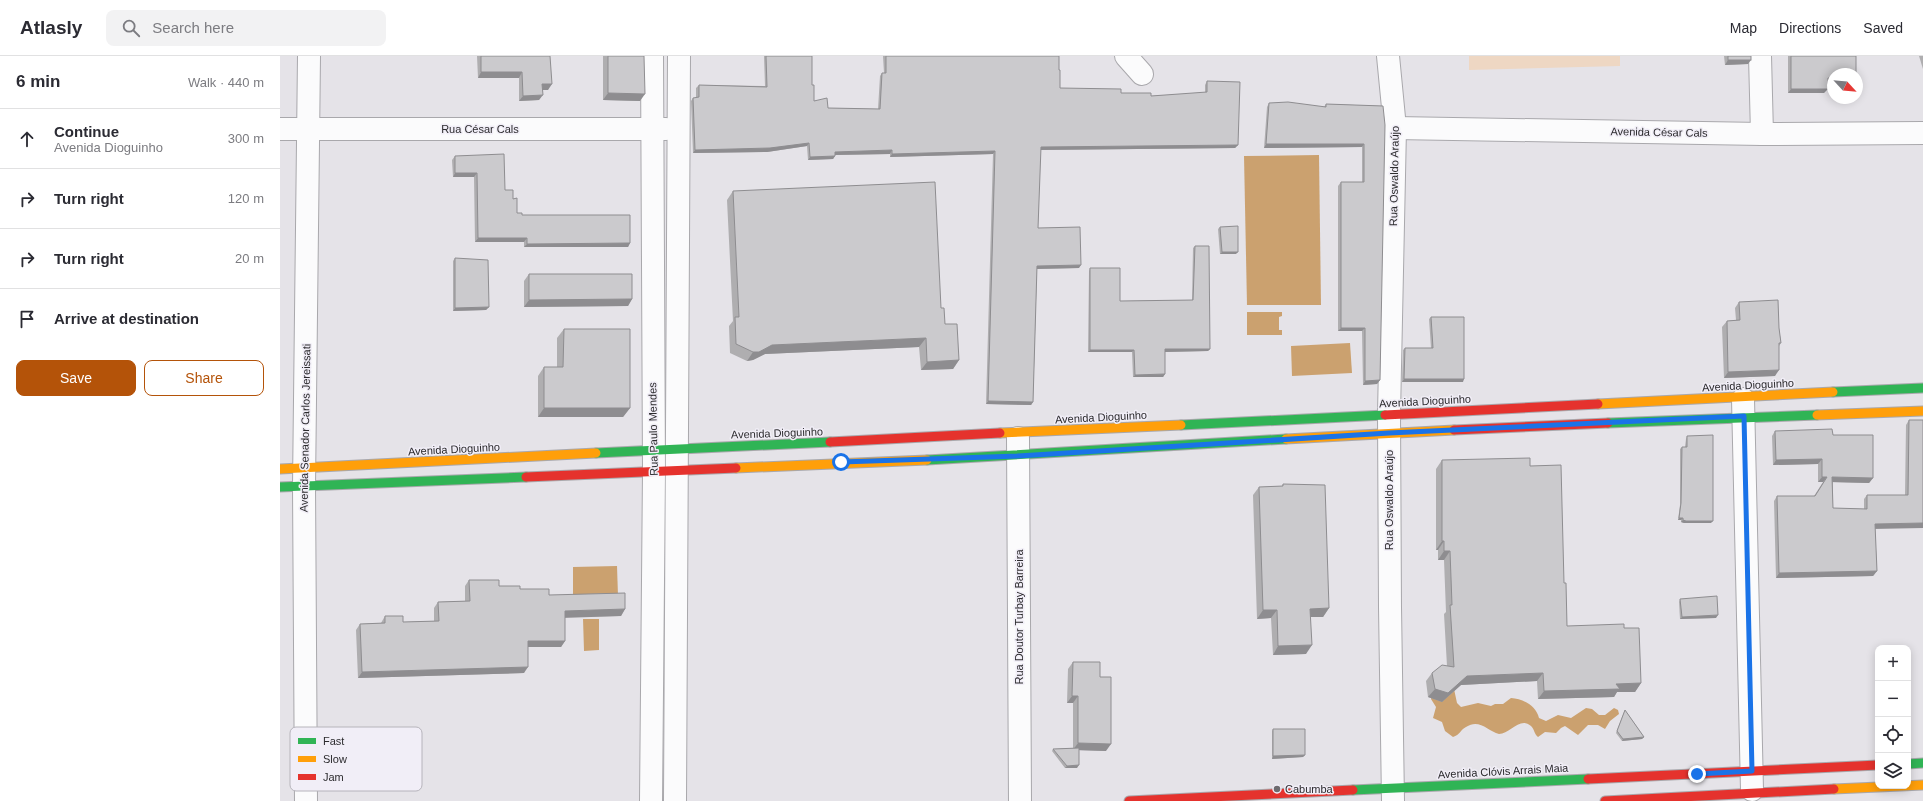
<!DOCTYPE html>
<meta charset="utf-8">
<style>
body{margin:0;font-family:Arial,sans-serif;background:#f2f2f3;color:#2b2b33}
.controls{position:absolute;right:12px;bottom:12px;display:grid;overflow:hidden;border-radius:8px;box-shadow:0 2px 10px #0003}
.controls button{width:36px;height:36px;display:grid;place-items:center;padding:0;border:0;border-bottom:1px solid #e1e1e2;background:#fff;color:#2b2b33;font:20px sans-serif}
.compass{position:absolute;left:1547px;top:12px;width:36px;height:36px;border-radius:50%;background:#fff;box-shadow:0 2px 10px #0003;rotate:116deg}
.stop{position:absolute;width:12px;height:12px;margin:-9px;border:3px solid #1a73e8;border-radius:50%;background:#fff}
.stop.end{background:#1a73e8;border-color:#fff;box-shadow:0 1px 4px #0008}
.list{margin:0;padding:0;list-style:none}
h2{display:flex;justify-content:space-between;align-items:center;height:52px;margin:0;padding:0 16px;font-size:17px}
h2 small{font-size:13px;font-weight:400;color:#7c7c81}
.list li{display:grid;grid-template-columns:26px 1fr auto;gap:12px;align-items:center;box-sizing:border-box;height:60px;padding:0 16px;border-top:1px solid #e1e1e2}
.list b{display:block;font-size:15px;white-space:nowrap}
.list p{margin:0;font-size:13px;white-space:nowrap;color:#7c7c81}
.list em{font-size:13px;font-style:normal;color:#7c7c81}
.actions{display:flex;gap:8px;padding:12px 16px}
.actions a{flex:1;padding:9px 0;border:1px solid #b45309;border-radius:8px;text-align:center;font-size:14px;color:#b45309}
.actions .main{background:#b45309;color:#fff}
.icon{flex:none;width:22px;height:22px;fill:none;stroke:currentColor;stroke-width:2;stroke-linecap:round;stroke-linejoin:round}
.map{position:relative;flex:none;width:1643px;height:745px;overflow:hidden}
header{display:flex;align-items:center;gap:24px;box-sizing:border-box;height:56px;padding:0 20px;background:#fff;border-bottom:1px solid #e1e1e2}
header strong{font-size:19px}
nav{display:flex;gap:22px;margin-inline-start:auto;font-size:14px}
.search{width:280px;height:36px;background:#f2f2f3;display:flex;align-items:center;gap:10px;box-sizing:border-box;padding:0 14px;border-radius:8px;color:#7c7c81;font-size:15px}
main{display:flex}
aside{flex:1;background:#fff}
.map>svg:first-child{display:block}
.pitch{fill:#eed7c3}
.water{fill:#cba16f}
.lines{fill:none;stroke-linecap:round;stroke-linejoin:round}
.street-casing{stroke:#a9a8ac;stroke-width:24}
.fast-casing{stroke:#a9a8ac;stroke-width:11}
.slow-casing{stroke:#a9a8ac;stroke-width:11}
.jam-casing{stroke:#a9a8ac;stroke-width:11}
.street{stroke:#fbfbfc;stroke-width:22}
.fast{stroke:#30b455;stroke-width:9}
.slow{stroke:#ff9f0a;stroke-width:9}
.jam{stroke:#e5322d;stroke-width:9}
.wall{fill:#afaeb0}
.shaded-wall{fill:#8e8d90}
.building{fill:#cbcacd;stroke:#8e8d90}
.route{stroke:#1a73e8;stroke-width:5}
.poi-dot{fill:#6d6b6f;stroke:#f1eef7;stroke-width:1.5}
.labels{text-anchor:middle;stroke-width:3;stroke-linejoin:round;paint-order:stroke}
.street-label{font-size:11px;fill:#2c2b2e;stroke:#f1eef7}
.poi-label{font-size:11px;fill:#2c2b2e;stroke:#f1eef7;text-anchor:start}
.key{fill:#f1eef7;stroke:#b6b4bb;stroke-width:1}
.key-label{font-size:11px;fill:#2c2b2e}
</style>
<header>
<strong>Atlasly</strong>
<div class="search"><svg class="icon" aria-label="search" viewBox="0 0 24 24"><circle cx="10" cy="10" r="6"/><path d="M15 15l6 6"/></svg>Search here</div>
<nav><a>Map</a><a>Directions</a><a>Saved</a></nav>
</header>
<main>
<aside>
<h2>6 min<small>Walk · 440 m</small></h2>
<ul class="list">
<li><svg class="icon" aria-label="ahead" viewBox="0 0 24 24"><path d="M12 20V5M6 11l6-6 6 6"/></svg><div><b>Continue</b><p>Avenida Dioguinho</p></div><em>300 m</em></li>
<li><svg class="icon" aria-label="right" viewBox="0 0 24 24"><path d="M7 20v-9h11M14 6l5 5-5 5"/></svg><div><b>Turn right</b></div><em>120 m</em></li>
<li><svg class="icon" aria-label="right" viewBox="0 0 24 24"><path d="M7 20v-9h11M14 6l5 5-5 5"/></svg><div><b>Turn right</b></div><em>20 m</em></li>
<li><svg class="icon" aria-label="arrive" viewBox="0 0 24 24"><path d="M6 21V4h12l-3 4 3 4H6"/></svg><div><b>Arrive at destination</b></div></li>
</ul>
<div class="actions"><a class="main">Save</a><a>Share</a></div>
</aside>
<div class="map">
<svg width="1643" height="745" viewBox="0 0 1643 745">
<rect width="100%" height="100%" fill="#e5e3e8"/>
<path class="pitch" d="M1189 0H1340V10L1189 14Z"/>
<g class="water">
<path d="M1039 99 1041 249H967L964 100Z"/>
<path d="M967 256H1002V260L999 261V274H1002V279H967Z"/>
<path d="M1070 287 1072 317 1012 320 1011 290Z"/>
<path d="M337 510 338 540 293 541V511Z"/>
<path d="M303 563H319V594L304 595Z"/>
<path d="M1174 633 1177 647 1181 651 1198 647 1211 650 1215 648H1223L1231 642C1243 643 1256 649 1259 662L1266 665 1278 659 1291 662 1306 652 1312 653 1319 659H1325L1334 652 1338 654 1339 658 1330 665 1325 673 1318 669H1308L1298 679 1285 670 1281 672 1276 677 1265 676 1258 681C1254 678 1255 674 1251 670 1240 660 1230 678 1219 678 1208 675 1199 662 1186 671 1180 674 1180 679 1173 681L1165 675 1162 666 1153 662 1156 651 1151 643V641Z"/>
</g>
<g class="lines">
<g class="street-casing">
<g id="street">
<path d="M846 0 862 18"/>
<path d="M1108 0 1115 72 1109 358 1110 551 1113 745"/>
<path d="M1480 0 1482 78"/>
<path d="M1115 72 1482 78 1643 77"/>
<path d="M0 73H386"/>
<path d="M1463 343 1472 734"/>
<path d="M738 382 740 745"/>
<path d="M26 745 24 430 29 0"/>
<path d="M371 745 374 415 372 0"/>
<path d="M395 745 399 0"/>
</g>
</g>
<g class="fast-casing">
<g id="fast">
<path d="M1553 336 1643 332"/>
<path d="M1328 367 1537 359"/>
<path d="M901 369 1105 359"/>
<path d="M316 397 550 386"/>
<path d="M647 404 1006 383"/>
<path d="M0 431 246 421"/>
<path d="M1628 708 1643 707"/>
<path d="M1073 734 1308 723"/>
</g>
</g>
<g class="slow-casing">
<g id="slow">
<path d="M1318 348 1553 336"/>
<path d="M1537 359 1643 355"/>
<path d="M720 377 901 369"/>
<path d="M1006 383 1174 374"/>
<path d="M456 412 647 404"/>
<path d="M0 413 316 397"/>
<path d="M1554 733 1643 729"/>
</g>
</g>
<g class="jam-casing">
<g id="jam">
<path d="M1105 359 1318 348"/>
<path d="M1174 374 1328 367"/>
<path d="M550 386 720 377"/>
<path d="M246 421 456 412"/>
<path d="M1308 723 1598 709"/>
<path d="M849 745 1073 734"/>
<path d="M1325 745 1554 733"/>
</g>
</g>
<use href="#street" class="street"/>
<use href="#fast" class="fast"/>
<use href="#slow" class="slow"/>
<use href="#jam" class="jam"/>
</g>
<g class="wall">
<path d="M197 0H270L268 34H262L259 44 239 45V22H198Z"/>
<path d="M323 0H364L360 45 323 44Z"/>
<path d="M484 0H532V29L534 45 548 52 598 53 600 20 602 17H604L603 0H776L779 14 780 32 871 40 925 37V29L927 25 958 89 955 92 760 94 758 172 799 212 757 213 753 346 751 349 706 348 713 98 610 101V98L555 99V100L553 103 528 104 527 90 487 96 413 97 411 45 413 42H416V32L419 29 485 30Z"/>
<path d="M1444 0H1471L1468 8 1445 9Z"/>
<path d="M1508 0H1576L1553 27H1548L1544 37H1508Z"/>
<path d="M1639 0H1643V13Z"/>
<path d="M989 47 1044 51 1046 48 1103 50 1100 324 1097 328 1083 329 1082 275H1058V130L1061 126H1082V91L984 92 987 51Z"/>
<path d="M175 100 225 134 233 143 237 157 242 159 350 187 348 191H244V186H195L194 121H173L172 104Z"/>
<path d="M453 135 661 252 665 268 679 304 673 313 641 314 639 291 485 298 473 304 467 305 450 297 449 270 453 265 447 144Z"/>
<path d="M940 171 956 198H940L938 173Z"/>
<path d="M915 190 930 293 928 295 885 296V318L883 321H853L852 296H808L809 215 810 212 840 245 912 244 913 192Z"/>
<path d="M175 202 209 251 206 254 173 255V205Z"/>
<path d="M249 218 352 243 348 250 244 251V225Z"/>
<path d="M1459 246 1499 272 1501 287 1499 290 1495 320 1444 322 1442 271 1447 265 1456 264 1455 252Z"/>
<path d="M1151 261 1183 326H1122L1123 294 1125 292H1151L1149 263Z"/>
<path d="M284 273 350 352 343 361H258V320L264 311H277V282Z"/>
<path d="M1629 364 1643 472H1595L1597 515 1593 520 1496 522 1494 445 1497 440H1534L1543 426H1538V408L1493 409 1492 380 1495 375 1553 379 1593 422 1589 427 1553 426V452L1584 453V443L1587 439H1625L1626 369Z"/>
<path d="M1407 380 1431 467H1404L1401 466V464H1398L1400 449V393L1402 391H1405L1406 383Z"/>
<path d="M1162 404 1250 410 1284 527 1287 570 1344 572 1361 627 1355 636H1337L1334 641 1258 643 1257 625 1181 629 1162 646 1148 641 1146 625 1152 617 1167 610 1164 558 1166 556 1164 504H1158V494H1156V413Z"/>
<path d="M1003 428 1049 552 1043 561H1030L1026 598 993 599 991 562 977 563 973 439 979 431 1002 430Z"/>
<path d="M189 524 219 530 240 533 269 539 345 553 341 560 285 561V585L281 591H248L244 617 78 622 76 574 80 568 101 567 105 560 123 566 154 565V552L158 546 185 545V530Z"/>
<path d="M1400 543 1436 562 1400 563 1399 546Z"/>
<path d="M793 606 820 621 826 695 799 694 797 712H785L772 695 773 693 793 692V647H787L788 613Z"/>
<path d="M1345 654 1364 681 1362 683 1342 685 1336 677 1344 656Z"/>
<path d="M993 673 1025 699 1023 701 992 703V675Z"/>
</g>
<g class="shaded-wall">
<path d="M1448 4H1471L1468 8 1445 9Z"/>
<path d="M201 16H242L239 22H198Z"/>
<path d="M1548 22H1553V27H1545Z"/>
<path d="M262 28H272L268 34H258Z"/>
<path d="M1511 33H1548L1544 37H1508Z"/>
<path d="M328 37 365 38 360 45 323 44Z"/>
<path d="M263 39 259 44 239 45 243 40Z"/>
<path d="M529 87 527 90 487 96 413 97 415 94Z"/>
<path d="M986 88H1084L1082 91 984 92Z"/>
<path d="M958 89 955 92 758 94 761 91Z"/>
<path d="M612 94 610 98 553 99 555 96Z"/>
<path d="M715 95 713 98 610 101 612 98Z"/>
<path d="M555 100 553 103 528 104 530 101Z"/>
<path d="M175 117H197L194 121H173Z"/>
<path d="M198 182H247L244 186H195Z"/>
<path d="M350 187 348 191H244L247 188Z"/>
<path d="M942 196H958L956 198H940Z"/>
<path d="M801 209 799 212 755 213 757 210Z"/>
<path d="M352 243 348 250 244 251 249 244Z"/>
<path d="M209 251 206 254 173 255 175 252Z"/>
<path d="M1061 272H1085L1082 275H1058Z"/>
<path d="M646 282 639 291 485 298 473 304 467 305 473 296 492 289Z"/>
<path d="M885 293H930L928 295 884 296Z"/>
<path d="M810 294H854L852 296H808Z"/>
<path d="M679 304 673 313 641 314 647 306Z"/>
<path d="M1499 314 1495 320 1444 322 1448 316Z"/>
<path d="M885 318 883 321H853L855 319Z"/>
<path d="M1124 323H1184L1183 326H1122Z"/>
<path d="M1100 324 1097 328 1083 329 1085 325Z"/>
<path d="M708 345 753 346 751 349 706 348Z"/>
<path d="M264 352H350L343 361H258Z"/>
<path d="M1542 403 1538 408 1493 409 1496 404Z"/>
<path d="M1542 421H1547L1543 426H1538Z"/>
<path d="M1552 421 1593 422 1589 427 1549 426Z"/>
<path d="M1399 462H1403L1401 464H1398Z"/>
<path d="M1403 464 1433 465 1431 467H1404L1401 466Z"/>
<path d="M1643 467V472L1592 473 1595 468Z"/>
<path d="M1162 485H1164L1158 494H1156Z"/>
<path d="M1164 495H1170L1164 504H1158Z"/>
<path d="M1597 515 1593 520 1496 522 1499 517Z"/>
<path d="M1049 552 1043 561H1024L1030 553Z"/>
<path d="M345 553 341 560 281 562 285 555Z"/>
<path d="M983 554H997L991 562 977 563Z"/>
<path d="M1438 559 1436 562 1400 563 1402 561Z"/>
<path d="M248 585H285L281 591H244Z"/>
<path d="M1032 589 1026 598 993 599 998 590Z"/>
<path d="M248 611 244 617 78 622 82 616Z"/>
<path d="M1263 617 1257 625 1181 629 1162 646 1148 641 1155 633 1187 620Z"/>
<path d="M1361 627 1355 636H1337L1334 641 1258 643 1264 635 1336 628Z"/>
<path d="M792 640H798L793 647H787Z"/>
<path d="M1364 681 1362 683 1342 685 1343 683Z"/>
<path d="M798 687 831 688 826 695 793 694Z"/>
<path d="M1025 699 1023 701 992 703 993 700Z"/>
<path d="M799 709 797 712H785L787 710Z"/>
</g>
<g class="building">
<path d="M201 0H270L272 28H262L263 39 243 40 242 16H201Z"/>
<path d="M328 0H364L365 38 328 37Z"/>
<path d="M486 0H532V29H534V45L547 42 548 52 600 53 602 17H606V0H779V14H780V32L841 33V37H871V40L927 36V25L960 26 958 89 761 91 758 172 800 171 801 209 757 210 753 346 708 345 715 95 612 98V94L555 96V100L530 101 529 87 490 92 415 94 413 42 419 41V29L487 31Z"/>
<rect x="1448" y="0" width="23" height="4"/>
<path d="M1511 0H1576V18H1553V22H1548V33H1511Z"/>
<path d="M1008 46 1046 51V48L1103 50 1105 69 1100 324 1085 325V272H1061V126H1084V88H986L989 47Z"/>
<path d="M224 98 225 134H233V143L237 142V157H242V159H350V187L247 188V182H198L197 117H175V100Z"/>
<path d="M655 126 661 252H664L665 268H677L679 304 647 306 646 282 492 289 479 296H473L456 288 455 261H459L453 135Z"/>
<path d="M958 170V196H942L940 171Z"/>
<path d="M915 190H929L930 293H885V318L855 319 854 294H810V212H840V245L913 244Z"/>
<path d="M175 202 208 204 209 251 175 252Z"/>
<path d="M249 218H352V243L249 244Z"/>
<path d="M1498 244 1499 272 1501 287H1499V314L1448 316 1447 265 1460 264 1459 246Z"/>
<path d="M1151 261H1184V323H1124L1125 292H1153Z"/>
<path d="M284 273H350V352H264V311H283Z"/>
<path d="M1629 364H1643V467L1595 468 1597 515 1499 517 1497 440H1535L1547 421H1542V403L1496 404 1495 375 1552 373 1553 379H1593V422L1552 421 1553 452 1587 453V439H1628Z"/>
<path d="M1433 379V465H1406L1403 464V462H1399L1401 447 1402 391H1407V380Z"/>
<path d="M1250 402V410L1281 409 1284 527H1286L1287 570 1344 568V572H1359L1361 627 1336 628 1340 633 1264 635 1263 617 1187 620 1168 637 1155 633 1152 617 1162 609 1174 611 1170 549H1172L1170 495H1164V485H1162V404Z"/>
<path d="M1003 428 1045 429 1049 552 1030 553 1032 589 998 590 997 554H983L979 431 1003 430Z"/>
<path d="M189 524H219V530H240V533H269V539L345 537V553L285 555V585H248V611L82 616 80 568 105 567V560H123V566L159 565 158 546 190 545Z"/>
<path d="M1437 540 1438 559 1402 561 1400 543Z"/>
<path d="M793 606H820V621H831V688L798 687V640H792Z"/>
<path d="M1345 654 1364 681 1343 683 1337 675Z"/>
<path d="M993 673H1025V699L993 700Z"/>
<path d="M799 692V709L787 710 773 693Z"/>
</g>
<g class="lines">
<path class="route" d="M561 406 738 400 1109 377 1464 360 1472 715 1417 718"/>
</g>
<circle class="poi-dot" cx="997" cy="733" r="4"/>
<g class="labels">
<g class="street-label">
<text x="200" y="77">Rua César Cals</text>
<text transform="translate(1379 76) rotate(1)" y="4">Avenida César Cals</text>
<text transform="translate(1114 120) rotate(-89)" y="4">Rua Oswaldo Araújo</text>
<text transform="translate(1468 329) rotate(-3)" y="4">Avenida Dioguinho</text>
<text transform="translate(1145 345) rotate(-3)" y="4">Avenida Dioguinho</text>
<text transform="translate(821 361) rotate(-3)" y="4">Avenida Dioguinho</text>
<text transform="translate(25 372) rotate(-89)" y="4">Avenida Senador Carlos Jereissati</text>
<text transform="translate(373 373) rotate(-91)" y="4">Rua Paulo Mendes</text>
<text transform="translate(497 377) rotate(-2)" y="4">Avenida Dioguinho</text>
<text transform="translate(174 393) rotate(-3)" y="4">Avenida Dioguinho</text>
<text transform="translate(1109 444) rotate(-90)" y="4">Rua Oswaldo Araújo</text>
<text transform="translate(739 561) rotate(-90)" y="4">Rua Doutor Turbay Barreira</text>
<text transform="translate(1223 715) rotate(-3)" y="4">Avenida Clóvis Arrais Maia</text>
</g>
<g class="poi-label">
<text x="1005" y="737">Cabumba</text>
</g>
</g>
<rect x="10" y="671" width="132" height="64" rx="6" class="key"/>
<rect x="18" y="682" width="18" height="6" fill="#30b455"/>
<rect x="18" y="700" width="18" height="6" fill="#ff9f0a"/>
<rect x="18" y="718" width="18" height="6" fill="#e5322d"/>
<g class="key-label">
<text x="43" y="689">Fast</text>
<text x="43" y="707">Slow</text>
<text x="43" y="725">Jam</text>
</g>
</svg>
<div class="controls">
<button>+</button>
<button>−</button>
<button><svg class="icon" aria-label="locate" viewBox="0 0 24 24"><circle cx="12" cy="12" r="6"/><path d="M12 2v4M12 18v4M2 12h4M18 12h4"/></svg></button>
<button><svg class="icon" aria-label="layers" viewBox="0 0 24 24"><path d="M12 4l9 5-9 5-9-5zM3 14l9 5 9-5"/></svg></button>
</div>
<svg class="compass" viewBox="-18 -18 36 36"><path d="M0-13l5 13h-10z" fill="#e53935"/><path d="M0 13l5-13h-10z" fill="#7c7c81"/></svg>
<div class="stop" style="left:561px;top:406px"></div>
<div class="stop end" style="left:1417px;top:718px"></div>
</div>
</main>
